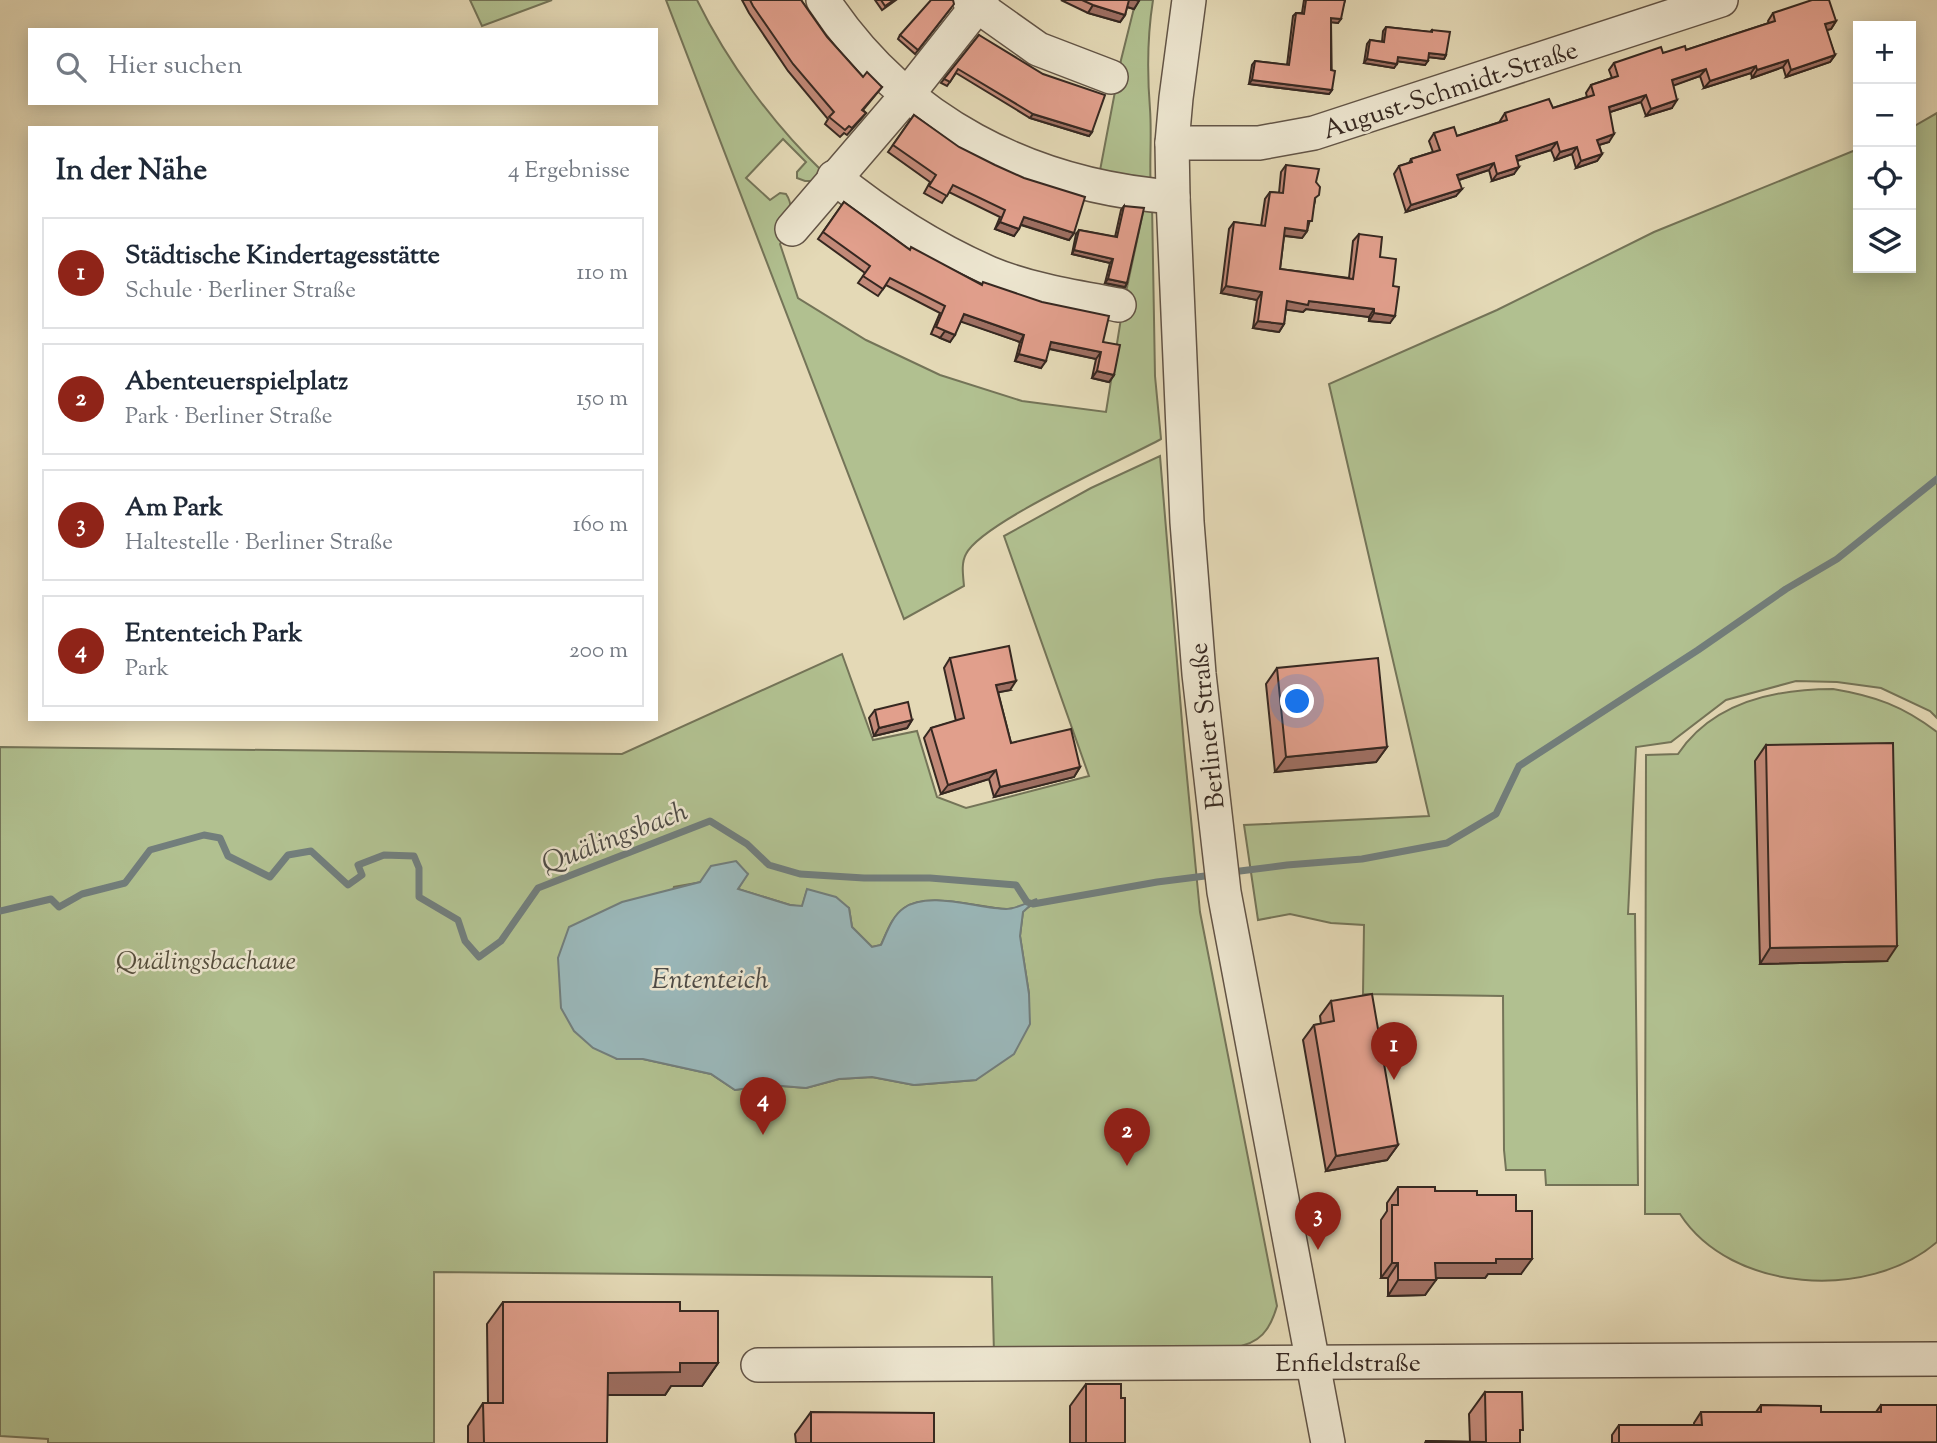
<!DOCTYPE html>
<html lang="de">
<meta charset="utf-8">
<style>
body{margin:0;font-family:"Sorts Mill Goudy",serif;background:#f6f6f7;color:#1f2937}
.controls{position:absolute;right:21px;top:21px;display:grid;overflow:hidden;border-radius:0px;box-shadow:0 4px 18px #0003}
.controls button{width:63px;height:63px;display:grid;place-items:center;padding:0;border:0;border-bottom:2px solid #e0e1e3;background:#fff;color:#1f2937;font:35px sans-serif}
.you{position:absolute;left:1298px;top:702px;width:24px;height:24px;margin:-18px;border:5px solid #fff;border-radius:50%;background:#1a73e8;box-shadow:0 0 0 10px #1a73e833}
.badge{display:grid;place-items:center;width:46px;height:46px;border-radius:50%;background:#8f2418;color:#fff;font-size:23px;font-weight:700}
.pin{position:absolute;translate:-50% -58px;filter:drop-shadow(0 2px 4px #0008)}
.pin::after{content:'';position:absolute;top:37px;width:24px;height:21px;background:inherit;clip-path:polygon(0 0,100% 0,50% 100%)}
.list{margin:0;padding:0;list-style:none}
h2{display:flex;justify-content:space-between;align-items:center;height:91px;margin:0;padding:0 28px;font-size:30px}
h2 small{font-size:23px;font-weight:400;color:#747a83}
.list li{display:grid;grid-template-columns:46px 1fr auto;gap:21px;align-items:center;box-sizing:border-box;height:112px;margin:0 14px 14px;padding:0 14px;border:2px solid #e0e1e3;border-radius:0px}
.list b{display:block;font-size:26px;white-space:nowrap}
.list p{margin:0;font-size:23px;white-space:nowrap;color:#747a83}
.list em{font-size:23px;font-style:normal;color:#747a83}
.icon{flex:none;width:38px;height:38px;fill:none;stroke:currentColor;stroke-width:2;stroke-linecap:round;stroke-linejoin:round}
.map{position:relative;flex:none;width:1937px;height:1443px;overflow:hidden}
.search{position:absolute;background:#fff;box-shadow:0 4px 18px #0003;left:28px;top:28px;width:630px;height:77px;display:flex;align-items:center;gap:18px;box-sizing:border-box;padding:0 24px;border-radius:0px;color:#747a83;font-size:26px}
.panel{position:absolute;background:#fff;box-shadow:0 4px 18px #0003;left:28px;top:126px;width:630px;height:595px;border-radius:0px}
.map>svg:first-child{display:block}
.green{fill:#b1c090;stroke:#747458;stroke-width:2;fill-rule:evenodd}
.water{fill:#9ab7b9;stroke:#727e7c;stroke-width:2}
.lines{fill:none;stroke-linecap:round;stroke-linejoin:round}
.stream{stroke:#727e7c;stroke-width:7}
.minor-casing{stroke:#625446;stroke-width:36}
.minor{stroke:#ede6d0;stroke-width:33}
.wall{fill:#c28978;stroke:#362821;stroke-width:2}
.shaded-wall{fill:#9e6f62;stroke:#362821;stroke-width:2}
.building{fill:#e19f8c;stroke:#362821;stroke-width:2}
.labels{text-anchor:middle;stroke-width:5;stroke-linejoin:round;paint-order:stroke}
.street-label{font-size:26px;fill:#362821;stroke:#ede6d0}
.park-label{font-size:26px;font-style:italic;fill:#554e3d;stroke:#ede6d0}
.water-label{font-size:28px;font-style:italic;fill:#4f4c47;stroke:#ede6d0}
</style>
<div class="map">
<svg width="1937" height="1443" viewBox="0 0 1937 1443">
<rect width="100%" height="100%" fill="#e4d9b6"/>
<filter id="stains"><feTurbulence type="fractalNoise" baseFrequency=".00286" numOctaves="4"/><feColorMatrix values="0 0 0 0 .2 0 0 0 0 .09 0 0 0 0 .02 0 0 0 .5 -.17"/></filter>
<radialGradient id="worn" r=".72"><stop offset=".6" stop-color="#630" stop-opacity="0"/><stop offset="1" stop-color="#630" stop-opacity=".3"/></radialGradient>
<g class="green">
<path d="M470 0H552L482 26Z"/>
<path d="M666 0H697C728 63 773 124 824 173L817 181H805L797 178V172L806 162 783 139 746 178 770 200 780 193 786 194C796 208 789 232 780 244L798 298 866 340 940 375 1022 401 1106 412 1123 306 1145 203 1152 204 1155 376 1161 439C1123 460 982 522 966 554 961 563 963 575 964 586L904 619Z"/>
<path d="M1136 0H1153C1147 38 1147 72 1150 109 1152 137 1149 164 1151 192L1098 181 1121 60Z"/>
<path d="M1937 113V718L1930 711 1881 688 1837 682 1796 681 1726 700 1671 742 1636 747 1628 914H1635L1638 1185H1546L1545 1170H1506L1504 1150 1503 996 1363 994 1364 925 1331 923 1290 914 1258 920 1244 825 1429 816 1329 384 1497 310 1654 232 1858 149V268H1911V128Z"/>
<path d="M1160 456 1184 746 1200 912 1277 1306C1270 1330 1260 1344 1234 1347L994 1353 992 1277 434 1272V1443H48V1439L0 1436V747L622 754 842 654 873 740 917 731 937 797 966 808 1089 776 1004 536 1091 488ZM747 874 738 889 790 905 802 907 807 890 849 908 852 927 872 947 881 945C887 932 892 917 904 908 928 891 979 908 1007 909 1015 909 1025 906 1033 904L1023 911 1020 936 1029 994 976 1080 914 1085 872 1077 839 1079 806 1088 770 1085 735 1090 711 1074 643 1059H617L674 887Z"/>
<path d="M1833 689C1875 696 1903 706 1937 732V1242C1869 1301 1731 1293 1680 1214H1645L1646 755 1678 754C1713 702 1774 689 1833 689Z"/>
</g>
<path class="water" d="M736 861 748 874 738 889 790 905 802 906 807 889 836 897 849 908 852 927 872 947 881 945C887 932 892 916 904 908 929 890 979 909 1006 909 1016 909 1028 902 1037 899L1023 912 1020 936 1029 994 1030 1024 1014 1054 976 1080 914 1085 872 1077 839 1079 806 1088 770 1085 735 1090 711 1074 643 1059H617L593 1048 574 1031 561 1008 558 958 569 927 622 902 700 882 711 866Z"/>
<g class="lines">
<g class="stream">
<path d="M1232 872 1287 865 1362 859 1447 843 1496 814 1519 766 1698 650 1786 589 1837 559 1937 479"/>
<path d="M0 911 51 899 59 907 82 894 125 883 150 850 204 835 220 838 228 856 270 877 288 855 311 851 348 885 362 875 358 865 384 855 414 856 419 868V897L458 920 465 941 479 957 501 941 538 888 710 821 747 844 769 865 800 874 864 878H930L1016 885 1027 902 1033 904 1157 882 1213 875"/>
</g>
<g class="minor-casing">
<g id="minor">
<path d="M823 0C903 122 1030 186 1173 197"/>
<path d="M969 0 1038 49 1111 77"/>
<path d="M1189 0 1176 98 1172 143 1173 197 1187 522 1199 674 1224 892 1328 1443"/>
<path d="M1172 143H1259L1314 133 1721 0"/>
<path d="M834 177C882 216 932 248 989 273 1030 290 1075 297 1119 305"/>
<path d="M792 229 907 95 982 0"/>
<path d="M758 1365 1937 1359"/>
</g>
</g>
<use href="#minor" class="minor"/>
</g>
<g class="wall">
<path d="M742 0H801L827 37 863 77 882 87 863 110 866 113 861 119 847 135 844 133 840 137 825 124 828 119 788 71 749 13Z"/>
<path d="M875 0H896L882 10Z"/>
<path d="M1061 0H1139L1134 9 1127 7 1125 15 1120 22 1088 13Z"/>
<path d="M1304 0H1345L1338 23 1331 22 1332 90 1329 94 1249 84 1252 65 1255 61 1287 65 1293 16 1296 13H1302Z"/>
<path d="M951 8 915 54 898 39 900 35Z"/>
<path d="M1773 13 1836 21 1831 29 1826 30 1835 55 1830 62 1786 77 1783 67 1752 78 1751 73 1704 88 1700 76 1673 85 1672 108 1646 116 1641 102 1610 112 1609 142 1599 145 1602 154 1597 161 1576 168 1572 154 1555 160 1551 150 1517 161 1514 174 1492 181 1489 170 1459 180 1456 196 1406 212 1394 174 1399 166 1409 163 1411 159 1433 152 1429 141 1434 133 1457 136 1500 122V121L1505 113 1553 108 1587 97 1586 93 1591 85 1612 78 1609 70 1614 63 1663 53 1686 50 1769 23 1768 21Z"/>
<path d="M1386 27 1430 32 1432 30 1446 55 1444 59 1429 57 1425 65 1397 61 1394 68 1364 63 1367 44 1370 40 1382 42 1383 31Z"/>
<path d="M979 35 1092 132 1089 136 1030 118 956 73 947 86 941 83Z"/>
<path d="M914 115 1074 233 1069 240 1021 225 1014 236 995 229 1000 217 949 192 942 203 924 193 930 182 888 152Z"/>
<path d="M1286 165 1316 182 1315 201 1307 231 1302 238 1284 236 1280 269 1349 278 1353 241 1359 234 1380 257 1393 286 1390 323 1369 321V317L1306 309 1303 312 1286 309 1284 324 1279 332 1253 328 1257 300 1221 293 1229 229 1234 222 1261 226 1265 199 1270 192 1279 193 1281 172Z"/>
<path d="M844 202 909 249 1103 342 1114 375 1109 382 1092 378 1096 359 1049 349 1041 368 1015 361 1020 342 961 321 950 342 931 334 940 313 886 285 878 296 858 283 865 273 818 239Z"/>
<path d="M1124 206 1127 283 1125 287 1105 283 1110 263 1072 254 1076 234 1079 230 1115 237 1121 210Z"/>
<path d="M950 658 1010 690 998 692 1011 743 1080 767 1074 777 994 797 989 779 941 794 924 738 931 728 956 721 944 668Z"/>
<path d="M1277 668 1387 747 1376 762 1275 772 1266 684Z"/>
<path d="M875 710 912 720 907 728 874 736 869 718Z"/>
<path d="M1766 745 1887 961 1760 964 1755 761Z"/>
<path d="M1331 1001 1398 1145 1387 1160 1326 1171 1303 1040 1314 1025 1321 1024 1320 1016Z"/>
<path d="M1398 1187 1477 1195 1516 1211 1521 1274H1488L1485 1278H1436L1425 1295 1388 1296V1278H1381V1220L1387 1211V1203Z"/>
<path d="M503 1302 680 1311 718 1363 702 1386H671L665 1395H607V1443H468V1426L483 1403H488L487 1324Z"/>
<path d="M1086 1384 1121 1398 1125 1443H1070V1406Z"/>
<path d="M1485 1392 1520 1434V1443H1425L1426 1441 1470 1442 1469 1414Z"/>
<path d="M1761 1405 1821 1412H1876L1881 1405 1937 1443H1612V1435L1619 1425H1694V1423L1701 1412H1756Z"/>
<path d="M811 1412 934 1443H796L795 1434Z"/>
</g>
<g class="shaded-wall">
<path d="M1128 0H1136L1139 1 1134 9 1124 6Z"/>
<path d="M1093 5 1125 15 1120 22 1088 13Z"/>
<path d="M1331 18 1341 19 1338 23 1329 22Z"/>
<path d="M1836 21 1831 29 1820 32 1825 24Z"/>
<path d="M1429 53 1446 55 1444 59 1427 57Z"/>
<path d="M1835 55 1830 62 1786 77 1791 70Z"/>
<path d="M1398 57 1428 61 1425 65 1395 61Z"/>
<path d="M1367 59 1397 64 1394 68 1364 63Z"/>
<path d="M1788 60 1783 67 1752 78 1757 70Z"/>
<path d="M1756 66 1751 73 1704 88 1710 81Z"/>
<path d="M1706 69 1700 76 1667 88 1672 80Z"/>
<path d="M1252 80 1332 90 1329 94 1249 84Z"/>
<path d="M1646 95 1641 102 1604 114 1609 107Z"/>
<path d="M1677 100 1672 108 1646 116 1651 109Z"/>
<path d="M1033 114 1092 132 1089 136 1030 118Z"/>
<path d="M1614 134 1609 142 1592 147 1597 140Z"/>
<path d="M1557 142 1551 150 1510 163 1516 156Z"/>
<path d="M1577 147 1572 154 1555 160 1560 152Z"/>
<path d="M1602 154 1597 161 1576 168 1581 161Z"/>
<path d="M1494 163 1489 170 1452 182 1457 175Z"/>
<path d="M1519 167 1514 174 1492 181 1497 174Z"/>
<path d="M1462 189 1456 196 1406 212 1411 205Z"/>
<path d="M1024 217 1074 233 1069 240 1019 224Z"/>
<path d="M1000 222 1019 229 1014 236 995 229Z"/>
<path d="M1285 228 1307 231 1302 238 1280 235Z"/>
<path d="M1074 250 1113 259 1110 263 1072 254Z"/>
<path d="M1108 279 1127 283 1125 287 1105 283Z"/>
<path d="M1226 286 1262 292 1257 300 1221 293Z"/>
<path d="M1287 301H1309L1374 309 1369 317 1306 309 1303 312 1281 309Z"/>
<path d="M1374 313 1395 316 1390 323 1369 321Z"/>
<path d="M964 314 1024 335 1020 342 959 321Z"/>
<path d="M1258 321 1284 324 1279 332 1253 328Z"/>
<path d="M945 331 955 335 950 342 940 338Z"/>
<path d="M1051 342 1101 352 1096 359 1046 348Z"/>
<path d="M1019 354 1046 361 1041 368 1015 361Z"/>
<path d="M1097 371 1114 375 1109 382 1092 378Z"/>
<path d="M1016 681 1010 690 990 694 996 685Z"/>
<path d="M912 720 907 728 874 736 879 728Z"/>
<path d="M1387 747 1376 762 1275 772 1286 757Z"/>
<path d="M1080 767 1074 777 994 797 1000 787Z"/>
<path d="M996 770 989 779 941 794 948 785Z"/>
<path d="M1897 946 1887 961 1760 964 1770 948Z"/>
<path d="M1398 1145 1387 1160 1326 1171 1336 1156Z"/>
<path d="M1496 1259H1532L1521 1274H1488L1485 1278H1425L1435 1263Z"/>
<path d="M1392 1263H1398L1388 1278H1381Z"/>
<path d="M1398 1280H1436L1425 1295 1388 1296Z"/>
<path d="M680 1363H718L702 1386H671L665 1395H592L608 1373Z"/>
<path d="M1881 1442H1937V1443H1880Z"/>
</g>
<g class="building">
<path d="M750 0H801L827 37 863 77 867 72 882 87 862 110 866 113 852 128 849 126 845 130 829 117 834 112 793 64 753 6Z"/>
<path d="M881 0H894L885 6Z"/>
<path d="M931 0H953L954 4 918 50 900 35Z"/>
<path d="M1082 0H1129L1125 15 1093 5Z"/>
<path d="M1306 0H1345L1341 19 1331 18V70L1335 71 1332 90 1252 80 1255 61 1289 65 1296 13 1304 14Z"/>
<path d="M1812 0H1829L1836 21 1825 24 1835 55 1791 70 1788 60 1757 70 1756 66 1710 81 1706 69 1672 80 1677 100 1651 109 1646 95 1609 107 1614 134 1597 140 1602 154 1581 161 1577 147 1560 152 1557 142 1516 156 1519 167 1497 174 1494 163 1457 175 1462 189 1411 205 1399 166 1412 162 1411 159 1440 150 1434 133 1454 127 1457 136 1507 120 1505 113 1549 99 1553 108 1594 95 1591 85 1618 76 1614 63 1661 47 1663 53 1685 46 1686 50 1775 21 1773 13Z"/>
<path d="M1386 27 1432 32V30L1450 32 1446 55 1429 53 1428 61 1398 57 1397 64 1367 59 1370 40 1384 42Z"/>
<path d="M979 35 1043 74 1105 95 1092 132 1033 114 958 69 950 82 944 79Z"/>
<path d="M914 115 959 147 995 165 1024 178 1085 197 1074 233 1024 217 1019 229 1000 222 1005 210 953 185 947 196 929 186 936 175 893 145Z"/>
<path d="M1286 165 1319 169 1316 182 1320 187 1319 195 1315 198 1312 221H1308L1307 231 1285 228 1280 269 1353 279 1359 234 1382 237 1380 257 1396 259 1393 286 1399 287 1395 316 1374 313V309L1309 301 1308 305 1287 301 1284 324 1258 321 1262 292 1226 286 1234 222 1265 226 1270 192 1283 193Z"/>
<path d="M844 202 910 250 911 247 982 285 983 282 1042 302 1109 316 1103 342 1120 345 1114 375 1097 371 1101 352 1051 342 1046 361 1019 354 1024 335 964 314 955 335 936 327 945 306 890 278 883 289 863 276 870 266 823 232Z"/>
<path d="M1124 206 1144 208 1127 283 1108 279 1113 259 1074 250 1079 230 1117 237Z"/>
<path d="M1009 646 1016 681 996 685 1011 743 1071 729 1080 767 1000 787 996 770 948 785 931 728 964 718 950 658Z"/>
<path d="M1378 658 1387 747 1286 757 1277 668Z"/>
<path d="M908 702 912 720 879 728 875 710Z"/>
<path d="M1893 743 1897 946 1770 948 1766 745Z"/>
<path d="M1372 994 1398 1145 1336 1156 1314 1025 1334 1021 1331 1001Z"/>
<path d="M1398 1187H1435V1191H1477V1195H1516V1211H1532V1259H1496V1263H1435L1436 1280H1398V1263H1392V1205H1398Z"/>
<path d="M503 1302H680V1311H718V1363H680V1372L608 1373 607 1443H484L483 1403H503Z"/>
<path d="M1086 1384H1121V1398H1125V1443H1086Z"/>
<path d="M1485 1392H1522L1523 1430H1520V1443H1426V1441L1486 1442Z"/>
<path d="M1761 1405 1821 1406V1412H1881V1405H1937V1442L1619 1443V1425H1702L1701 1412H1761Z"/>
<path d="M811 1412 934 1413V1443H811Z"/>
</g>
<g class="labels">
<g class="street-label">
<text transform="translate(1450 89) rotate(-18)" y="9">August-Schmidt-Straße</text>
<text transform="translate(1206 726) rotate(-96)" y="9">Berliner Straße</text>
<text x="1348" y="1371">Enfieldstraße</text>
</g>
<g class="park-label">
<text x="206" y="969">Quälingsbachaue</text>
</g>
<g class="water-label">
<text transform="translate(614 836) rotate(-21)" y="10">Quälingsbach</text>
<text x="710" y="988">Ententeich</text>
</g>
</g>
<rect width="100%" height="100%" filter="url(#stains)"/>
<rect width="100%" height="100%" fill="url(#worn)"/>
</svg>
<div class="controls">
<button>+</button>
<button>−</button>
<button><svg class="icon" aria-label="locate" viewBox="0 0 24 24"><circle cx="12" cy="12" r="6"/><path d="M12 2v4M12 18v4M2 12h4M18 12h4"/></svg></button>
<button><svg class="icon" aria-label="layers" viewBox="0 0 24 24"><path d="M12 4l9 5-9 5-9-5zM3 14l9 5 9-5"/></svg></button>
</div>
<div class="you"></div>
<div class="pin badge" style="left:1394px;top:1080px">1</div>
<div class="pin badge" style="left:1127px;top:1166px">2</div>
<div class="pin badge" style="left:1318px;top:1250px">3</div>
<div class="pin badge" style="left:763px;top:1135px">4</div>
<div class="search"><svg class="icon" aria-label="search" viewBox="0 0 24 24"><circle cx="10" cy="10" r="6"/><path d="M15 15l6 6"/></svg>Hier suchen</div>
<section class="panel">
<h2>In der Nähe<small>4 Ergebnisse</small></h2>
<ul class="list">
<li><span class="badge">1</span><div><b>Städtische Kindertagesstätte</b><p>Schule · Berliner Straße</p></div><em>110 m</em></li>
<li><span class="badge">2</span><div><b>Abenteuerspielplatz</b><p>Park · Berliner Straße</p></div><em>150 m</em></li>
<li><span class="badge">3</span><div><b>Am Park</b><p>Haltestelle · Berliner Straße</p></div><em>160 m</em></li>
<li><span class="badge">4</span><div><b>Ententeich Park</b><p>Park</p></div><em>200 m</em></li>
</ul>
</section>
</div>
